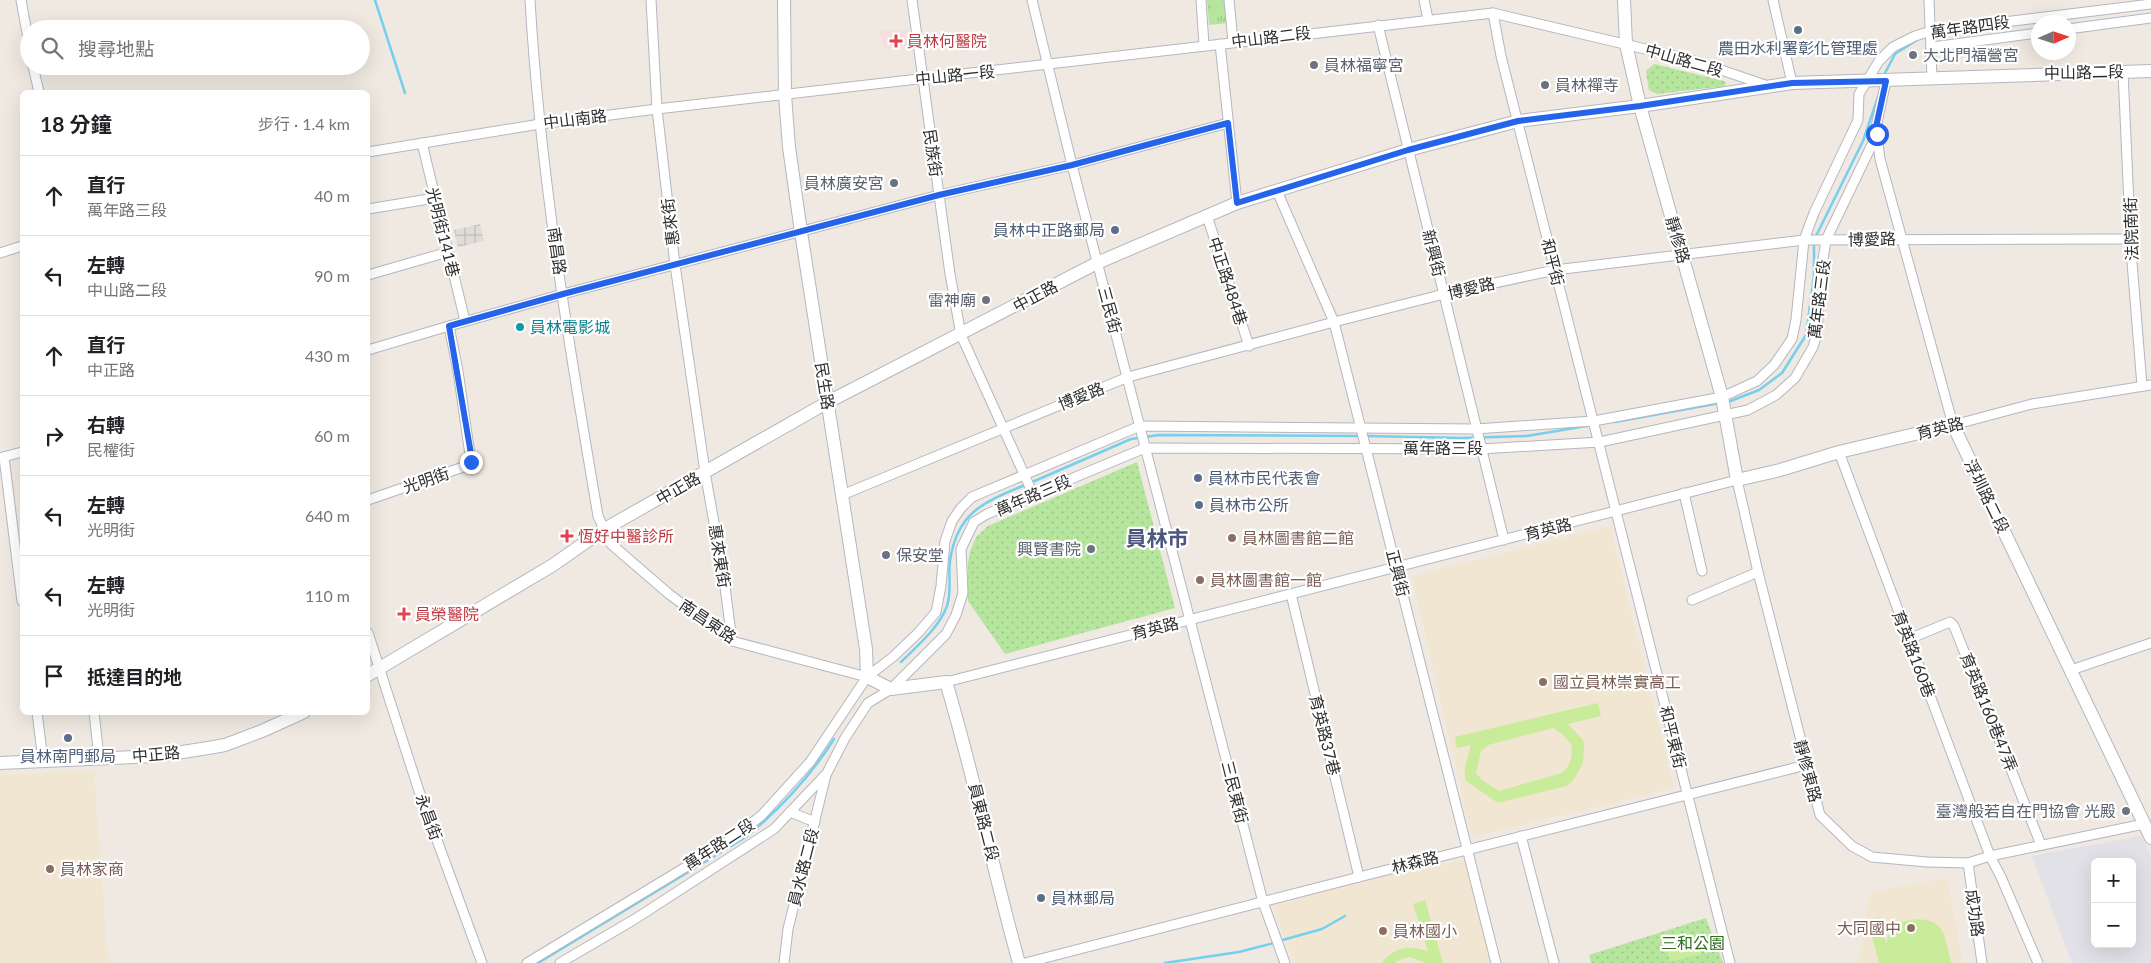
<!DOCTYPE html>
<html lang="zh-TW">
<meta charset="utf-8">
<style>
body{margin:0;font-family:Lato,"Noto Sans TC",sans-serif;background:#f6f6f6;color:#202124}
.controls{position:absolute;right:15px;bottom:15px;display:grid;overflow:hidden;border-radius:8px;box-shadow:0 5px 20px #0002}
.controls button{width:45px;height:45px;display:grid;place-items:center;padding:0;border:0;border-bottom:1px solid #e0e0e0;background:#fff;color:#202124;font:25px sans-serif}
.compass{position:absolute;left:2031px;top:15px;width:45px;height:45px;border-radius:50%;background:#fff;box-shadow:0 5px 20px #0002;rotate:87deg}
.stop{position:absolute;width:15px;height:15px;margin:-11px;border:4px solid #2563eb;border-radius:50%;background:#fff}
.stop.end{background:#2563eb;border-color:#fff;box-shadow:0 1px 5px #0008}
.list{margin:0;padding:0;list-style:none}
h2{display:flex;justify-content:space-between;align-items:center;height:65px;margin:0;padding:0 20px;font-size:21px}
h2 small{font-size:16px;font-weight:400;color:#757577}
.list li{display:grid;grid-template-columns:32px 1fr auto;gap:15px;align-items:center;box-sizing:border-box;height:80px;padding:0 20px;border-top:1px solid #e0e0e0}
.list b{display:block;font-size:19px;white-space:nowrap}
.list p{margin:0;font-size:16px;white-space:nowrap;color:#757577}
.list em{font-size:16px;font-style:normal;color:#757577}
.icon{flex:none;width:28px;height:28px;fill:none;stroke:currentColor;stroke-width:2;stroke-linecap:round;stroke-linejoin:round}
.map{position:relative;flex:none;width:2151px;height:963px;overflow:hidden}
.search{position:absolute;background:#fff;box-shadow:0 5px 20px #0002;left:20px;top:20px;width:350px;height:55px;display:flex;align-items:center;gap:12px;box-sizing:border-box;padding:0 18px;border-radius:28px;color:#757577;font-size:19px}
.panel{position:absolute;background:#fff;box-shadow:0 5px 20px #0002;left:20px;top:90px;width:350px;height:625px;border-radius:8px}
.map>svg:first-child{display:block}
.industrial{fill:#e3e1e8;fill-rule:evenodd}
.education{fill:#f0e6d1}
.medical{fill:#f5dfe0}
.grass{fill:url(#grass-tufts)}
.park{fill:url(#park-dots)}
.pitch{fill:#c9ec9a;fill-rule:evenodd}
.plaza{fill:url(#plaza-grid)}
.lines{fill:none;stroke-linecap:round;stroke-linejoin:round}
.stream{stroke:#75cff0;stroke-width:2.5}
.street-casing{stroke:#b4b7c1;stroke-width:11}
.secondary-casing{stroke:#b4b7c1;stroke-width:14}
.street{stroke:#fff;stroke-width:9}
.secondary{stroke:#fff;stroke-width:12}
.route{stroke:#2563eb;stroke-width:6}
.service-dot{fill:#5c6f8a;stroke:#fff;stroke-width:2}
.health-dot{fill:#e0444e;stroke:#fff;stroke-width:2}
.worship-dot{fill:#6b7280;stroke:#fff;stroke-width:2}
.culture-dot{fill:#0f9aa8;stroke:#fff;stroke-width:2}
.education-dot{fill:#8d6e63;stroke:#fff;stroke-width:2}
.labels{text-anchor:middle;stroke-width:4.5;stroke-linejoin:round;paint-order:stroke}
.street-label{font-size:16px;fill:#2e2e2e;stroke:#fff}
.health-label{font-size:16px;fill:#be3a42;stroke:#fff;text-anchor:start}
.service-label{font-size:16px;fill:#4e5e75;stroke:#fff;text-anchor:start}
.worship-label{font-size:16px;fill:#5b616d;stroke:#fff;text-anchor:start}
.culture-label{font-size:16px;fill:#0d838f;stroke:#fff;text-anchor:start}
.education-label{font-size:16px;fill:#785e54;stroke:#fff;text-anchor:start}
.park-label{font-size:16px;fill:#2c6e1b;stroke:#fff}
.district-label{font-size:21px;font-weight:bold;fill:#4d5680;stroke:#fff}
</style>
<div class="map">
<svg width="2151" height="963" viewBox="0 0 2151 963">
<defs>
<pattern id="grass-tufts" width="24" height="20" patternUnits="userSpaceOnUse" patternTransform="scale(1.25)"><rect width="24" height="20" fill="#b6e59e"/><path d="M3 7l-1-3M5 7V3M7 7l1-3M15 17l-1-3M17 17v-4M19 17l1-3" fill="none" stroke="#9dc588"/></pattern>
<pattern id="park-dots" width="8" height="8" patternUnits="userSpaceOnUse" patternTransform="scale(1.25)"><rect width="8" height="8" fill="#b6e59e"/><path d="M2 2h.1M6 6h.1" fill="none" stroke="#9dc588" stroke-width="1.8" stroke-linecap="round"/></pattern>
<pattern id="plaza-grid" width="8" height="8" patternUnits="userSpaceOnUse" patternTransform="scale(1.25)"><rect width="8" height="8" fill="#dfdcd8"/><path d="M0 4h8M4 0v8" fill="none" stroke="#c0bdba"/></pattern>
</defs>
<rect width="100%" height="100%" fill="#efe9e1"/>
<path class="industrial" d="M2141 836 2151 856V963H2072L2032 856ZM2095 862H2132V944H2095Z"/>
<g class="education">
<path d="M1610 526 1674 788 1472 837 1412 576Z"/>
<path d="M94 771 108 963H0V775Z"/>
<path d="M1465 860 1491 963H1294L1271 899Z"/>
<path d="M1947 878 1963 963H1853L1859 961 1870 894 1881 890Z"/>
</g>
<path class="medical" d="M908 30 911 46 884 49 880 31Z"/>
<path class="grass" d="M1207 0H1226L1228 23 1209 25Z"/>
<g class="park">
<path d="M1654 64 1724 81 1726 82 1725 86 1657 94 1649 90 1646 71Z"/>
<path d="M1137 462 1175 608 1005 654 968 601V563L970 552 976 537 988 526Z"/>
<path d="M1706 918 1723 963H1591L1589 955Z"/>
</g>
<g class="pitch">
<path d="M1598 703 1601 716 1568 724 1583 740 1584 747 1583 763 1574 779 1567 786 1498 803 1465 780V767L1471 745 1457 748 1455 737ZM1553 728 1563 735 1571 744C1573 755 1571 766 1562 773L1499 791 1482 780 1476 773 1481 751 1488 745Z"/>
<path d="M1425 900 1443 963H1426L1410 957 1404 958 1394 963H1382C1394 946 1410 945 1428 951L1413 904Z"/>
<path d="M1879 917 1886 943C1888 939 1889 932 1891 929 1902 917 1932 915 1941 929 1947 938 1948 953 1951 963H1879L1868 920Z"/>
<path d="M1698 939 1702 954 1670 962 1666 947Z"/>
</g>
<path class="plaza" d="M480 224 484 241 458 247 454 230Z"/>
<g class="lines">
<g class="stream">
<path d="M375 0 405 93"/>
<path d="M1884 75 1895 54 1920 38"/>
<path d="M1815 238 1863 141 1878 97"/>
<path d="M1728 402 1759 390 1782 373 1806 335 1814 276V243"/>
<path d="M1615 422 1720 403"/>
<path d="M1366 436 1462 438 1527 436 1592 425"/>
<path d="M1030 483 1131 439 1159 435 1360 436"/>
<path d="M901 662C917 646 939 628 947 606 952 591 948 576 950 561 957 512 984 502 1025 485"/>
<path d="M1279 941 1322 929 1345 916"/>
<path d="M538 963 746 837C780 809 810 777 834 739"/>
<path d="M1165 963 1239 952 1274 943"/>
</g>
<g class="street-casing">
<g id="street">
<path d="M21 0 29 44"/>
<path d="M530 0C540 173 569 346 598 516L611 544 669 594 732 641 867 677"/>
<path d="M651 0 657 109 675 265 705 472 724 579 732 641"/>
<path d="M912 0 950 274 961 335 1033 494"/>
<path d="M1032 0 1072 165 1263 902 1285 963"/>
<path d="M1201 0 1204 45"/>
<path d="M1229 0 1233 42"/>
<path d="M1424 0 1428 19"/>
<path d="M1773 0 1792 83"/>
<path d="M1929 0 1932 78"/>
<path d="M1493 13 1501 56 1730 963"/>
<path d="M1378 25 1504 540"/>
<path d="M2068 29 2151 18"/>
<path d="M1220 44 1237 203"/>
<path d="M1932 47 2038 33"/>
<path d="M33 66 39 92"/>
<path d="M2123 71 2131 250 2142 386"/>
<path d="M1877 135 1880 159 1953 425 2032 404 2151 385"/>
<path d="M422 143 465 321"/>
<path d="M368 152 540 124 657 109 1493 13 1692 60 1768 86"/>
<path d="M1277 191 1334 322 1496 963"/>
<path d="M368 209 435 198"/>
<path d="M1207 216 1249 346"/>
<path d="M0 253 22 246"/>
<path d="M368 275 448 252"/>
<path d="M368 350 449 326"/>
<path d="M1839 452 1990 856 2001 877 2038 963"/>
<path d="M4 457 22 601"/>
<path d="M0 458 22 452"/>
<path d="M1684 493 1702 571"/>
<path d="M842 495 1128 377 1334 322 1444 294 1555 270 1804 240 2131 239"/>
<path d="M368 500 469 465 471 462 458 371 449 326 563 294 939 195 1072 165 1228 123"/>
<path d="M1291 594 1359 877"/>
<path d="M1692 600 1758 572"/>
<path d="M368 633 419 791 482 963"/>
<path d="M1909 639 1950 622 1954 626 2041 845"/>
<path d="M2071 670 2151 643"/>
<path d="M946 682 1737 480 1758 572 1820 815 1852 846 1872 857 1927 862 1968 863 1990 856 2144 824"/>
<path d="M37 712 43 761"/>
<path d="M94 712 99 758"/>
<path d="M790 812 815 822"/>
<path d="M1521 836 1554 963"/>
<path d="M1968 863 1982 963"/>
<path d="M527 963 727 842 762 815 810 762 867 677 894 656 919 632 936 612 941 586 945 541 952 521 961 508 972 497 1140 426 1476 429 1594 421 1722 397 1757 381 1774 365 1792 339 1796 320 1804 240 1814 213 1858 120 1859 94 1879 61 1893 47 1915 36 1931 31 2151 4"/>
<path d="M560 963 635 919 774 829 827 773 845 738 868 703 891 689 946 634 956 615 963 593 961 549 974 522 987 514 1145 448 1481 449 1600 442 1748 410 1776 395 1795 378 1813 347 1817 334 1821 273 1826 240 1877 134 1876 127 1886 81"/>
<path d="M784 963 788 929 826 775"/>
<path d="M1025 963 1359 877 1806 765"/>
</g>
</g>
<g class="secondary-casing">
<g id="secondary">
<path d="M784 0 785 95 789 147 801 232 866 649 867 677 891 689 946 682C974 775 993 870 1019 963"/>
<path d="M1624 0 1626 44 1640 106 1722 397 1737 480 1780 470 1839 452 1953 425 2151 838"/>
<path d="M368 675 553 565 603 530 828 402 1097 263 1237 203 1408 150 1518 121 1640 106 1792 83 2151 71"/>
<path d="M0 763 157 756 208 748 225 745 262 731 304 712"/>
</g>
</g>
<use href="#street" class="street"/>
<use href="#secondary" class="secondary"/>
</g>
<g class="lines">
<path class="route" d="M471 462V454L449 326 563 294 939 195 1072 165 1228 123 1237 203 1408 150 1518 121 1640 106 1792 83 1886 81 1876 127 1877 134"/>
</g>
<g class="service-dot">
<circle cx="1798" cy="30" r="5"/>
<circle cx="1115" cy="230" r="5"/>
<circle cx="1198" cy="478" r="5"/>
<circle cx="1199" cy="505" r="5"/>
<circle cx="68" cy="738" r="5"/>
<circle cx="1041" cy="898" r="5"/>
</g>
<g class="health-dot">
<path d="M893.5 33.5h5v5h5v5h-5v5h-5v-5h-5v-5h5z"/>
<path d="M564.5 528.5h5v5h5v5h-5v5h-5v-5h-5v-5h5z"/>
<path d="M401.5 606.5h5v5h5v5h-5v5h-5v-5h-5v-5h5z"/>
</g>
<g class="worship-dot">
<circle cx="1913" cy="55" r="5"/>
<circle cx="1314" cy="65" r="5"/>
<circle cx="1545" cy="85" r="5"/>
<circle cx="894" cy="183" r="5"/>
<circle cx="986" cy="300" r="5"/>
<circle cx="1091" cy="549" r="5"/>
<circle cx="886" cy="555" r="5"/>
<circle cx="2126" cy="811" r="5"/>
</g>
<circle class="culture-dot" cx="520" cy="327" r="5"/>
<g class="education-dot">
<circle cx="1232" cy="538" r="5"/>
<circle cx="1200" cy="580" r="5"/>
<circle cx="1543" cy="682" r="5"/>
<circle cx="50" cy="869" r="5"/>
<circle cx="1911" cy="928" r="5"/>
<circle cx="1383" cy="931" r="5"/>
</g>
<g class="labels">
<g class="street-label">
<text transform="translate(1970 27) rotate(-8)" y="6">萬年路四段</text>
<text transform="translate(1271 37) rotate(-7)" y="6">中山路二段</text>
<text transform="translate(1684 60) rotate(16)" y="6">中山路二段</text>
<text transform="translate(2084 72) rotate(-1)" y="6">中山路二段</text>
<text transform="translate(955 75) rotate(-6)" y="6">中山路一段</text>
<text transform="translate(575 119) rotate(-7)" y="6">中山南路</text>
<text transform="translate(933 153) rotate(82)" y="6">民族街</text>
<text transform="translate(670 222) rotate(-97)" y="6">惠來街</text>
<text transform="translate(2131 229) rotate(-92)" y="6">法院南街</text>
<text transform="translate(443 232) rotate(76)" y="6">光明街141巷</text>
<text transform="translate(1872 239) rotate(-1)" y="6">博愛路</text>
<text transform="translate(1678 240) rotate(74)" y="6">靜修路</text>
<text transform="translate(557 251) rotate(82)" y="6">南昌路</text>
<text transform="translate(1434 253) rotate(76)" y="6">新興街</text>
<text transform="translate(1553 262) rotate(76)" y="6">和平街</text>
<text transform="translate(1228 281) rotate(72)" y="6">中正路484巷</text>
<text transform="translate(1471 288) rotate(-13)" y="6">博愛路</text>
<text transform="translate(1035 296) rotate(-28)" y="6">中正路</text>
<text transform="translate(1819 299) rotate(-83)" y="6">萬年路三段</text>
<text transform="translate(1110 310) rotate(75)" y="6">三民街</text>
<text transform="translate(825 386) rotate(81)" y="6">民生路</text>
<text transform="translate(1081 396) rotate(-22)" y="6">博愛路</text>
<text transform="translate(1940 428) rotate(-14)" y="6">育英路</text>
<text x="1443" y="454">萬年路三段</text>
<text transform="translate(426 480) rotate(-19)" y="6">光明街</text>
<text transform="translate(678 488) rotate(-30)" y="6">中正路</text>
<text transform="translate(1033 495) rotate(-23)" y="6">萬年路三段</text>
<text transform="translate(1987 496) rotate(64)" y="6">浮圳路二段</text>
<text transform="translate(1548 529) rotate(-14)" y="6">育英路</text>
<text transform="translate(720 556) rotate(81)" y="6">惠來東街</text>
<text transform="translate(1398 573) rotate(76)" y="6">正興街</text>
<text transform="translate(708 621) rotate(34)" y="6">南昌東路</text>
<text transform="translate(1155 628) rotate(-14)" y="6">育英路</text>
<text transform="translate(1914 654) rotate(69)" y="6">育英路160巷</text>
<text transform="translate(1989 712) rotate(68)" y="6">育英路160巷47弄</text>
<text transform="translate(1325 735) rotate(76)" y="6">育英路37巷</text>
<text transform="translate(1673 737) rotate(76)" y="6">和平東街</text>
<text transform="translate(156 754) rotate(-5)" y="6">中正路</text>
<text transform="translate(1808 771) rotate(75)" y="6">靜修東路</text>
<text transform="translate(1235 792) rotate(76)" y="6">三民東街</text>
<text transform="translate(429 817) rotate(70)" y="6">永昌街</text>
<text transform="translate(984 822) rotate(76)" y="6">員東路二段</text>
<text transform="translate(719 844) rotate(-33)" y="6">萬年路二段</text>
<text transform="translate(1415 862) rotate(-14)" y="6">林森路</text>
<text transform="translate(803 867) rotate(-76)" y="6">員水路二段</text>
<text transform="translate(1975 913) rotate(82)" y="6">成功路</text>
</g>
<g class="health-label">
<text x="907" y="47">員林何醫院</text>
<text x="578" y="542">恆好中醫診所</text>
<text x="415" y="620">員榮醫院</text>
</g>
<g class="service-label">
<text x="1798" y="54" text-anchor="middle">農田水利署彰化管理處</text>
<text x="1105" y="236" text-anchor="end">員林中正路郵局</text>
<text x="1208" y="484">員林市民代表會</text>
<text x="1209" y="511">員林市公所</text>
<text x="68" y="762" text-anchor="middle">員林南門郵局</text>
<text x="1051" y="904">員林郵局</text>
</g>
<g class="worship-label">
<text x="1923" y="61">大北門福營宮</text>
<text x="1324" y="71">員林福寧宮</text>
<text x="1555" y="91">員林禪寺</text>
<text x="884" y="189" text-anchor="end">員林廣安宮</text>
<text x="976" y="306" text-anchor="end">雷神廟</text>
<text x="1081" y="555" text-anchor="end">興賢書院</text>
<text x="896" y="561">保安堂</text>
<text x="2116" y="817" text-anchor="end">臺灣般若自在門協會 光殿</text>
</g>
<g class="culture-label">
<text x="530" y="333">員林電影城</text>
</g>
<g class="education-label">
<text x="1242" y="544">員林圖書館二館</text>
<text x="1210" y="586">員林圖書館一館</text>
<text x="1553" y="688">國立員林崇實高工</text>
<text x="60" y="875">員林家商</text>
<text x="1901" y="934" text-anchor="end">大同國中</text>
<text x="1393" y="937">員林國小</text>
</g>
<g class="park-label">
<text x="1693" y="949">三和公園</text>
</g>
<g class="district-label">
<text x="1157" y="546">員林市</text>
</g>
</g>
</svg>
<div class="controls">
<button>+</button>
<button>−</button>
</div>
<svg class="compass" viewBox="-18 -18 36 36"><path d="M0-13l5 13h-10z" fill="#e53935"/><path d="M0 13l5-13h-10z" fill="#757577"/></svg>
<div class="stop" style="left:1877px;top:134px"></div>
<div class="stop end" style="left:471px;top:462px"></div>
<div class="search"><svg class="icon" aria-label="search" viewBox="0 0 24 24"><circle cx="10" cy="10" r="6"/><path d="M15 15l6 6"/></svg>搜尋地點</div>
<section class="panel">
<h2>18 分鐘<small>步行 · 1.4 km</small></h2>
<ul class="list">
<li><svg class="icon" aria-label="ahead" viewBox="0 0 24 24"><path d="M12 20V5M6 11l6-6 6 6"/></svg><div><b>直行</b><p>萬年路三段</p></div><em>40 m</em></li>
<li><svg class="icon" aria-label="left" viewBox="0 0 24 24"><path d="M17 20v-9H6M10 6l-5 5 5 5"/></svg><div><b>左轉</b><p>中山路二段</p></div><em>90 m</em></li>
<li><svg class="icon" aria-label="ahead" viewBox="0 0 24 24"><path d="M12 20V5M6 11l6-6 6 6"/></svg><div><b>直行</b><p>中正路</p></div><em>430 m</em></li>
<li><svg class="icon" aria-label="right" viewBox="0 0 24 24"><path d="M7 20v-9h11M14 6l5 5-5 5"/></svg><div><b>右轉</b><p>民權街</p></div><em>60 m</em></li>
<li><svg class="icon" aria-label="left" viewBox="0 0 24 24"><path d="M17 20v-9H6M10 6l-5 5 5 5"/></svg><div><b>左轉</b><p>光明街</p></div><em>640 m</em></li>
<li><svg class="icon" aria-label="left" viewBox="0 0 24 24"><path d="M17 20v-9H6M10 6l-5 5 5 5"/></svg><div><b>左轉</b><p>光明街</p></div><em>110 m</em></li>
<li><svg class="icon" aria-label="arrive" viewBox="0 0 24 24"><path d="M6 21V4h12l-3 4 3 4H6"/></svg><div><b>抵達目的地</b></div></li>
</ul>
</section>
</div>
